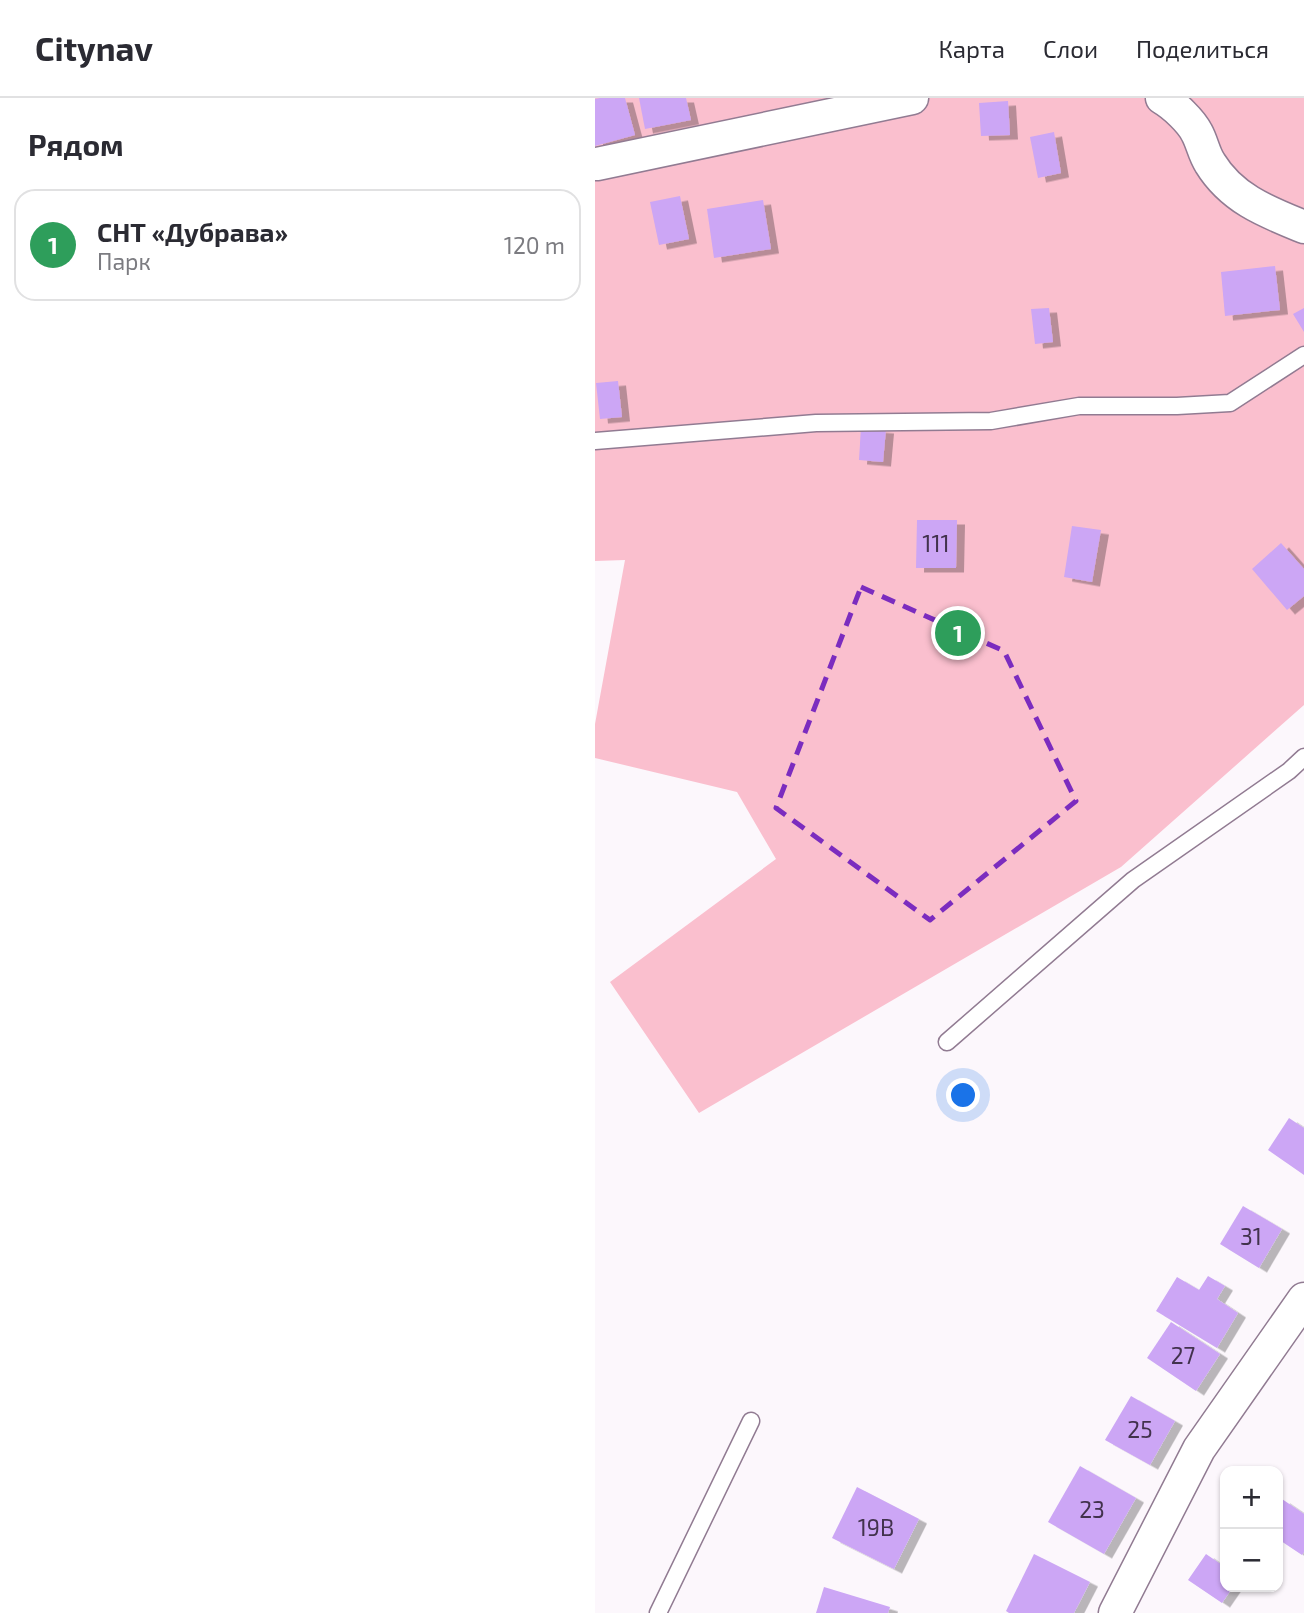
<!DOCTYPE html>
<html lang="ru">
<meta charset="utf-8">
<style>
body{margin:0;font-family:"Exo 2",sans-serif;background:#f7f7f7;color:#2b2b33}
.controls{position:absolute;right:21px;bottom:21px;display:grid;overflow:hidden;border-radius:14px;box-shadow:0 2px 5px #0004}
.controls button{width:63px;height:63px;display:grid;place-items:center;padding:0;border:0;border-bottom:2px solid #e1e1e2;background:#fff;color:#2b2b33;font:35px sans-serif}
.you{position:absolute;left:369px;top:998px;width:24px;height:24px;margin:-18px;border:5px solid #fff;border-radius:50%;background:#1a73e8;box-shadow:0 0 0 10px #1a73e833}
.badge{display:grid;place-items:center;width:46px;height:46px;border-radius:50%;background:#d93025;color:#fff;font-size:23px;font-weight:700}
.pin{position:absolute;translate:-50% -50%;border:4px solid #fff;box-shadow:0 2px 7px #0006}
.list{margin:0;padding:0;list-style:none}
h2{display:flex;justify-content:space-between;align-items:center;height:91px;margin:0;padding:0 28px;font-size:30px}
h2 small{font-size:23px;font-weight:400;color:#7c7c81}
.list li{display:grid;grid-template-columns:46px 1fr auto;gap:21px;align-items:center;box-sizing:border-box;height:112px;margin:0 14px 14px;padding:0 14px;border:2px solid #e1e1e2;border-radius:21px}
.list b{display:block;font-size:26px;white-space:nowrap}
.list p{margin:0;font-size:23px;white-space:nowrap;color:#7c7c81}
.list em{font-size:23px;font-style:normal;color:#7c7c81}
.map{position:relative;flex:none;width:709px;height:1515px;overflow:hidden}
header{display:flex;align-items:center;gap:42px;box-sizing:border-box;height:98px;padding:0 35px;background:#fff;border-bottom:2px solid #e1e1e2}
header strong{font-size:33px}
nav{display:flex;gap:38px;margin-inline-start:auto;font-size:24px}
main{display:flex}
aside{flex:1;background:#fff}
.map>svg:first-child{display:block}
.green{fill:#fabfce}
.building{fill:#cca6f5;filter:url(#shadow)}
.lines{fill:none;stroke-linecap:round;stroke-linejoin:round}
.service-casing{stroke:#917b92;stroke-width:19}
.minor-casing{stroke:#917b92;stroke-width:35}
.service{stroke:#fff;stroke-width:16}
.minor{stroke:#fff;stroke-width:32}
.marked{fill:none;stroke:#7b2cbf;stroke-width:5;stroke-dasharray:14 9;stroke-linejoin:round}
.labels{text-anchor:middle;stroke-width:5;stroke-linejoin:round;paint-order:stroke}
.number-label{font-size:23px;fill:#42324d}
</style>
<header>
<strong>Citynav</strong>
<nav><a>Карта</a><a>Слои</a><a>Поделиться</a></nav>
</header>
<main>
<aside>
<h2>Рядом<small></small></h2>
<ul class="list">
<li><span class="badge" style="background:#2e9e5b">1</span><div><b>СНТ «Дубрава»</b><p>Парк</p></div><em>120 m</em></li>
</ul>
</aside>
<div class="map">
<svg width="709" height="1515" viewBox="0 0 709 1515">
<defs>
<filter id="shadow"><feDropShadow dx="8" dy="4.5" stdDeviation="0" flood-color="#0004"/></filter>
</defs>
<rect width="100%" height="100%" fill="#fcf7fc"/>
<path class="green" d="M0 0H709V607L526 769 104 1015 15 884 181 761 142 694 0 660V626L30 462 0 463Z"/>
<g class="building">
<path d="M5 0H30L40 37 0 48V1Z"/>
<path d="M44 0H91L96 22 50 31Z"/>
<path d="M413 3 415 37 386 38 384 5Z"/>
<path d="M459 34 466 75 443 80 435 39Z"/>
<path d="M85 98 94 141 64 147 55 104Z"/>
<path d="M168 102 176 151 119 160 112 111Z"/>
<path d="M680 168 685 212 630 218 626 174Z"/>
<path d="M454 210 458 244 440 246 436 211Z"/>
<path d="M709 210V234L698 216Z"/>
<path d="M23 283 27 319 5 321 1 285Z"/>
<path d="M266 329 291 331 288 364 264 362Z"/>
<path d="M322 422H362L361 470H321Z"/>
<path d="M477 428 506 432 497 484 469 479Z"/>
<path d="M686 445 709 471V498L692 512 657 471Z"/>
<path d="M694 1020 709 1030V1077L673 1052Z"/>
<path d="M648 1108 687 1131 664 1170 625 1146Z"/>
<path d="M613 1178 630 1188 622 1201 643 1215 622 1250 561 1213 582 1179 604 1192Z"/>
<path d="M576 1224 625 1256 601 1293 552 1260Z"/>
<path d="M536 1298 580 1323 555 1367 510 1342Z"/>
<path d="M485 1368 541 1400 509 1456 453 1424Z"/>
<path d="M262 1389 324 1421 299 1471 237 1440Z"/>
<path d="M687 1401 709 1416V1454L707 1457 683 1441V1407Z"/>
<path d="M439 1456 495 1484 479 1515H414L411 1513Z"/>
<path d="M611 1456 630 1469V1489H638L627 1505 593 1482Z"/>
<path d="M229 1489 295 1509 293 1515H221Z"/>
</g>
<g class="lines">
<g class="service-casing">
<g id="service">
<path d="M0 343 221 325 396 323 484 308H582L635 305 709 257"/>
<path d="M352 944 538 782 694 673 709 659"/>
<path d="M63 1515 156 1323"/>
</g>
</g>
<g class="minor-casing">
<g id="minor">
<path d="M567 0C579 7 596 23 602 35 607 44 609 56 615 65 637 101 672 114 709 129"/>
<path d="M2 66 317 0"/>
<path d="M520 1515 604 1351 709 1201"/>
</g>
</g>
<use href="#service" class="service"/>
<use href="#minor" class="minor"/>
</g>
<path class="marked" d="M266 489 409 553 481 703 335 822 181 710Z"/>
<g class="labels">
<g class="number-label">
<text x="341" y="454">111</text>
<text x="656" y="1147">31</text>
<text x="588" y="1266">27</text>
<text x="545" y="1340">25</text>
<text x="497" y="1420">23</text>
<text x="281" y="1438">19В</text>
</g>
</g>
</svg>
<div class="controls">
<button>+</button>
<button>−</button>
</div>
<div class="you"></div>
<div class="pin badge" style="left:363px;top:535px;background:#2e9e5b">1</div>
</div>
</main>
